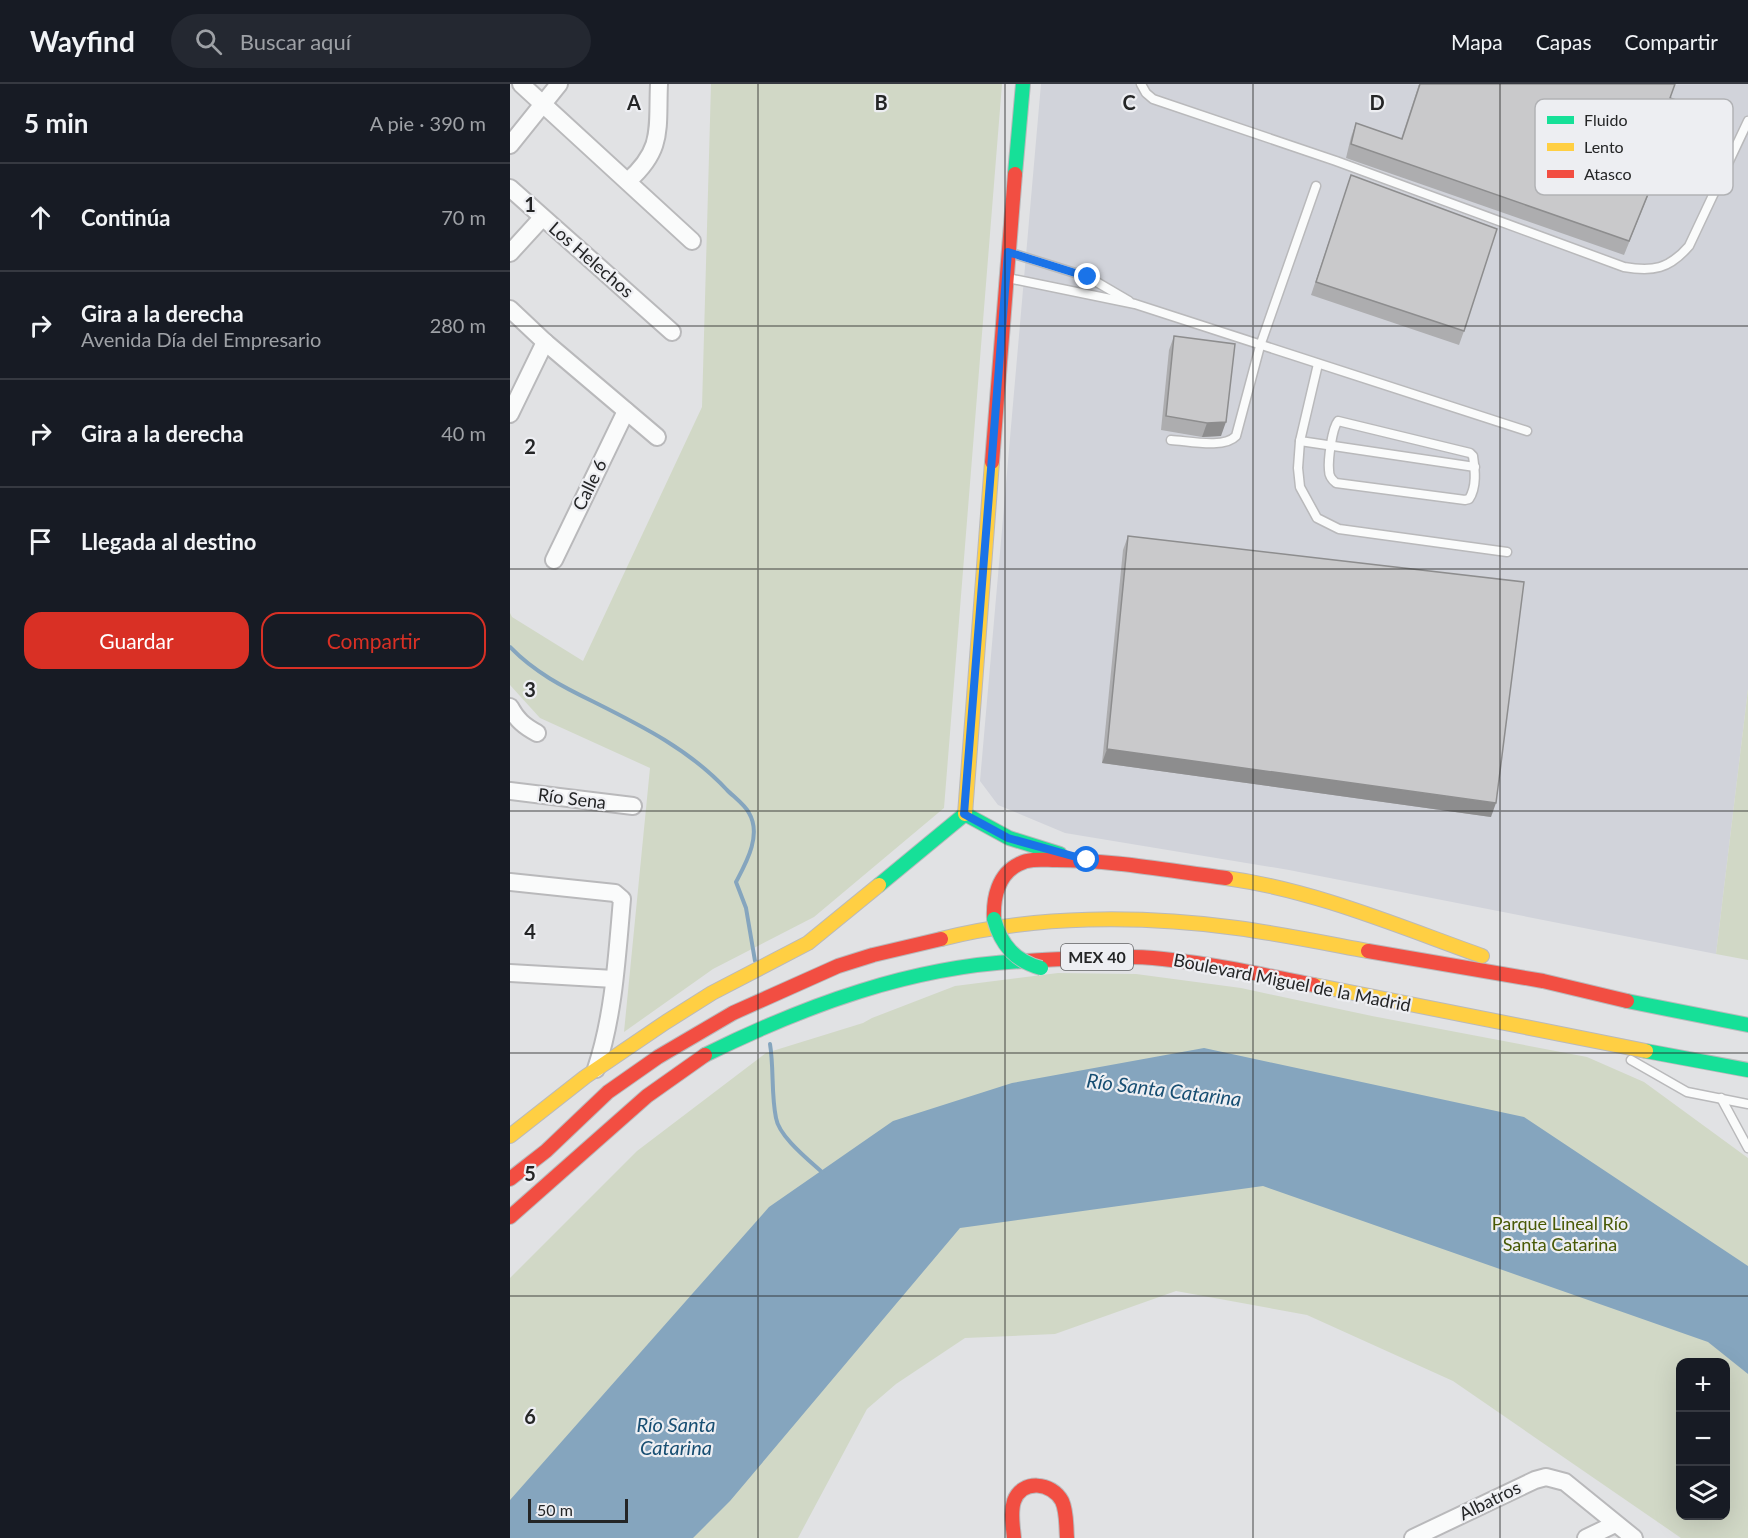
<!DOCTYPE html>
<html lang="es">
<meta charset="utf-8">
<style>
body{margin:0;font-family:Lato,sans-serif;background:#242831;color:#f1f3f6}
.controls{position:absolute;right:18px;bottom:18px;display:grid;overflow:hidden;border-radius:12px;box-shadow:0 6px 24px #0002}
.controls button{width:54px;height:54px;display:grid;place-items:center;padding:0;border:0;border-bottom:2px solid #363941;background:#171b24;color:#f1f3f6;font:30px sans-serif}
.scale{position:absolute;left:18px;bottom:15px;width:100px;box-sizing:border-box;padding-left:6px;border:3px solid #242526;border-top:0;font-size:16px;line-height:21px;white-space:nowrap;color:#242526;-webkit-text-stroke:4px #edeef2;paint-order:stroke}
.stop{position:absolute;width:18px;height:18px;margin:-14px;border:4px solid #1a73e8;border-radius:50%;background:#fff}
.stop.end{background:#1a73e8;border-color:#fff;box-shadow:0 2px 6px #0008}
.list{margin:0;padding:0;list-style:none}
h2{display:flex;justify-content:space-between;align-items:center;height:78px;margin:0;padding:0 24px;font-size:26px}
h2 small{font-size:20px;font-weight:400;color:#9ea1a6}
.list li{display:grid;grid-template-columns:39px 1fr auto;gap:18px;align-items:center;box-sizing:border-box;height:108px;padding:0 24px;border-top:2px solid #363941}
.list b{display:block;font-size:22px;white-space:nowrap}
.list p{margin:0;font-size:20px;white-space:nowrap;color:#9ea1a6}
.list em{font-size:20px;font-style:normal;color:#9ea1a6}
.actions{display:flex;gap:12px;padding:18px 24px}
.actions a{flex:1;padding:14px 0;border:2px solid #d93025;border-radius:18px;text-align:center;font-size:21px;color:#d93025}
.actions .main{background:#d93025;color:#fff}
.icon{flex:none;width:33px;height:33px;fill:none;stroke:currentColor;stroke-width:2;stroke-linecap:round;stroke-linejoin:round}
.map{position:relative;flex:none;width:1238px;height:1454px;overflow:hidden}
header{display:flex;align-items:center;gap:36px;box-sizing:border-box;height:84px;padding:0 30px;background:#171b24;border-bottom:2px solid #363941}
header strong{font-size:28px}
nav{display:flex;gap:33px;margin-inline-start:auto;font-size:21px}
.search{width:420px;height:54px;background:#242831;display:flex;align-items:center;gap:15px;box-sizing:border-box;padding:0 21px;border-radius:33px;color:#9ea1a6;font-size:22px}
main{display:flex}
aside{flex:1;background:#171b24}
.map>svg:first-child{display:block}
.built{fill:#d1d3da}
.green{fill:#d1d8c6;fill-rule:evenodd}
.water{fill:#85a5be}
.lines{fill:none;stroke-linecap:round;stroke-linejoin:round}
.stream{stroke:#85a5be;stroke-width:4}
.lane-casing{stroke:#b9b9bb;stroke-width:11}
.street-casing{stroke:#b9b9bb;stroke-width:20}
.fast-casing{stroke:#b9b9bb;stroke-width:16}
.slow-casing{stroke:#b9b9bb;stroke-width:16}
.jam-casing{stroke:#b9b9bb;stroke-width:16}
.lane{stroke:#fafbfb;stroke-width:8}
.street{stroke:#fafbfb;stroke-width:16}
.fast{stroke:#16e098;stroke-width:14}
.slow{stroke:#ffcf43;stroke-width:14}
.jam{stroke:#f24e42;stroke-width:14}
.fast-bridge-casing{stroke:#bcbdbe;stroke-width:16;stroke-linecap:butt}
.fast-bridge{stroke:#16e098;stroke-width:14}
.wall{fill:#adadaf}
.shaded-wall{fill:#8d8d8e}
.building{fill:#c9c9cb;stroke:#8d8d8e;stroke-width:1.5}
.route{stroke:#1a73e8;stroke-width:8}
.grid{fill:none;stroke:#242526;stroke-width:1.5;stroke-opacity:0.55}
.labels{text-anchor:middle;stroke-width:4.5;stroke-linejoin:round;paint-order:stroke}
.shield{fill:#edeef2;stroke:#606163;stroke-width:1.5}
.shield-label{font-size:16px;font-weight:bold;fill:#242526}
.street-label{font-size:18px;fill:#242526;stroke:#edeef2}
.park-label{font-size:18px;fill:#485905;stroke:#edeef2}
.water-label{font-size:20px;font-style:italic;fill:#174e72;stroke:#edeef2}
.key{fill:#edeef2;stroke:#b1b2b5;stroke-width:1.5}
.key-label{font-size:16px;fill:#242526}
.grid-label{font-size:20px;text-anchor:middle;font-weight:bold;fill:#242526;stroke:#edeef2;stroke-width:4.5;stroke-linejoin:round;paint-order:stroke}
</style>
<header>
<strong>Wayfind</strong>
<div class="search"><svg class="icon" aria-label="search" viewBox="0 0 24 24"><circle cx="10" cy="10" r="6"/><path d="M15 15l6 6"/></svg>Buscar aquí</div>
<nav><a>Mapa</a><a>Capas</a><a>Compartir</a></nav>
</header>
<main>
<aside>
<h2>5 min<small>A pie · 390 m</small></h2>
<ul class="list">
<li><svg class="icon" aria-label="ahead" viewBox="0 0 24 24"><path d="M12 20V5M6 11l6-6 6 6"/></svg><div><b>Continúa</b></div><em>70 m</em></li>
<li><svg class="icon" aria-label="right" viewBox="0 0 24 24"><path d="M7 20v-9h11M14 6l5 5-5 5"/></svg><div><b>Gira a la derecha</b><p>Avenida Día del Empresario</p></div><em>280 m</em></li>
<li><svg class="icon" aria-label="right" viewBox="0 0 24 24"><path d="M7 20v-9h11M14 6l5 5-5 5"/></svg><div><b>Gira a la derecha</b></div><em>40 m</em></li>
<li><svg class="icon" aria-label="arrive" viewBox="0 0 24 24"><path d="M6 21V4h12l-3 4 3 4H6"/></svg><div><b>Llegada al destino</b></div></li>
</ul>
<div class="actions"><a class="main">Guardar</a><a>Compartir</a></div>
</aside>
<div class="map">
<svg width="1238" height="1454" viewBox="0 0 1238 1454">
<rect width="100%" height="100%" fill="#e1e2e4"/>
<path class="built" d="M531 0H1238V605L1206 870 779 786 555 749 488 721 470 697Z"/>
<g class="green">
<path d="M201 0H492L434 724 304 833 203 885 114 948 140 684 30 634 0 601V529L2 533 73 577 192 323Z"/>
<path d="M1238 605V876L1206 870Z"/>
<path d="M548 889 626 890 731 904 862 932 1077 973 1134 998 1238 1074V1454H1171L943 1297 797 1231 666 1207 545 1250 455 1254 386 1300 357 1325 288 1454H0V1194L127 1067 256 969 353 939 362 934 445 902ZM1170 1278H1216V1432H1170Z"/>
</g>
<path class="water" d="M694 964 1014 1033 1238 1182V1290L1198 1258 753 1102 450 1144 220 1417 183 1454H0V1416L259 1123 383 1037 502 999Z"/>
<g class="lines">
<g class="stream">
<path d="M0 563C24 588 53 603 84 618 132 642 180 666 217 706 224 713 235 721 239 729 252 751 236 779 226 798L236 824 245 877"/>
<path d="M260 960C264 984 261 1010 266 1034 269 1053 300 1077 314 1090"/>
</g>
<g class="lane-casing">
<g id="lane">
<path d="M631 0 636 9 643 15 826 77 1114 183C1143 188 1159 185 1179 162L1238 37"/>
<path d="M498 168 578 193 619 217"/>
<path d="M498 194 625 220 1017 347"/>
<path d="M808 280 790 357 788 384 790 403 807 434 829 445 997 468"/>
<path d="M828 337 960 369 963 372C965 386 967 403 959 415L955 416 826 399C821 395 819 392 819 386 818 376 822 344 828 337Z"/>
<path d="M661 356C679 357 714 365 726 352L750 262 806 102"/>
<path d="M790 357 965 383"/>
<path d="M1121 976 1177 1008 1238 1020"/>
<path d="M1211 1014 1238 1064"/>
</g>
</g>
<g class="street-casing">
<g id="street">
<path d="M11 0 182 157"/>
<path d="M0 61 49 0"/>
<path d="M118 97C154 65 147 45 149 0"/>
<path d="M0 104 162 248"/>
<path d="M0 169 32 134"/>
<path d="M0 225 35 258 147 353"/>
<path d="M0 330 35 258"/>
<path d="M44 476 116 327"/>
<path d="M0 623C7 636 14 642 27 649"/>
<path d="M0 707 123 722"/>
<path d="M0 798 105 809 112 815C107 872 104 931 86 985"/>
<path d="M0 889 104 895"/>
<path d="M903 1454 1025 1396 1036 1393 1055 1398 1124 1454"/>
<path d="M1076 1454 1105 1440"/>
</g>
</g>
<g class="fast-casing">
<g id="fast">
<path d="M505 90 513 0"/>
<path d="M455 730 499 754 550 770"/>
<path d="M369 801 455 730"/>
<path d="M1117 917 1238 941"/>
<path d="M1136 967 1238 986"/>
<path d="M195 971C296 921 402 882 515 877"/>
</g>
</g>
<g class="slow-casing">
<g id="slow">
<path d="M455 730 482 378"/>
<path d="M716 794C804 806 888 842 972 872"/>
<path d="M431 855C525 831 631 831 727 844 771 850 815 859 858 867"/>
<path d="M804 901 1136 967"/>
<path d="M0 1052 75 993 156 938 202 909 298 859 369 801"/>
</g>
</g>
<g class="jam-casing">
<g id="jam">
<path d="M482 378 505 90"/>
<path d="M484 835C483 814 488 790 509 780 520 774 533 776 546 776 603 776 660 787 716 794"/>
<path d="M858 867 1033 897 1117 917"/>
<path d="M515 877C561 875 608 870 653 875 704 880 754 891 804 901"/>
<path d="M0 1095 36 1067 98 1008 148 973 223 929 328 882 363 871 431 855"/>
<path d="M0 1133 137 1012 195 971"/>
<path d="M504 1454C503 1442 500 1429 504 1417 512 1395 542 1398 552 1417 557 1428 556 1442 557 1454"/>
</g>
</g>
<use href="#lane" class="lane"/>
<use href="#street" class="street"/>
<use href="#fast" class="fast"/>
<use href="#slow" class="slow"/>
<use href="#jam" class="jam"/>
<g class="fast-bridge-casing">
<path id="fast-bridge" d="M484 835C491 861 505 877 531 884"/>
</g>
<use href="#fast-bridge" class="fast-bridge"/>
</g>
<g class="wall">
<path d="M909 0H1165L1160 14 1185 95 1180 108 1144 97 1114 171 836 74 841 53 846 39 891 55Z"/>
<path d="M841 91 954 247 949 261 801 211Z"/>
<path d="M664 252 711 352 692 353 651 346 659 266Z"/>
<path d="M618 452 981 733 592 679 613 466Z"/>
</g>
<g class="shaded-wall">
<path d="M716 338 711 352 692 353 697 339Z"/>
<path d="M597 665 986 719 981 733 592 679Z"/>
</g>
<g class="building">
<path d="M910 0H1165L1160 14 1205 29 1185 95 1149 83 1119 157 841 60 846 39 892 55Z"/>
<path d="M841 91 987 145 954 247 806 198Z"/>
<path d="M664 252 725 260 716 338 697 339 656 332Z"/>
<path d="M618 452 1014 498 986 719 597 665Z"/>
</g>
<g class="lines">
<path class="route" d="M577 776 498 754 454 730 498 168 578 193"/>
</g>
<path class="grid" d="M248 0V1454M495 0V1454M743 0V1454M990 0V1454M0 242H1238M0 485H1238M0 727H1238M0 969H1238M0 1212H1238"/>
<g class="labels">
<rect class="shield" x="551" y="860" width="72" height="26" rx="4.5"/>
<g class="shield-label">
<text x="587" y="879">MEX 40</text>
</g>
<g class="street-label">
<text transform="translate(81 176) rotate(41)" y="6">Los Helechos</text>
<text transform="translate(80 401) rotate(-64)" y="6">Calle 6</text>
<text transform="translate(62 715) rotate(7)" y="6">Río Sena</text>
<text transform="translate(782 899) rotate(11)" y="6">Boulevard Miguel de la Madrid</text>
<text transform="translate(980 1417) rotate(-26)" y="6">Albatros</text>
</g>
<g class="park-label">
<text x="1050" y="1146">Parque Lineal Río<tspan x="1050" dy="21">Santa Catarina</tspan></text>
</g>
<g class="water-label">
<text transform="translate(654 1006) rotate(7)" y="7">Río Santa Catarina</text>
<text x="166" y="1348">Río Santa<tspan x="166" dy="23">Catarina</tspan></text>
</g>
</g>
<rect x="1025" y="15" width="198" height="96" rx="9" class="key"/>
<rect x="1037" y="32" width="27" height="8" fill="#16e098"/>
<rect x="1037" y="59" width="27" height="8" fill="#ffcf43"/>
<rect x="1037" y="86" width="27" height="8" fill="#f24e42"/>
<g class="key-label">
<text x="1074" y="42">Fluido</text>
<text x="1074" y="69">Lento</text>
<text x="1074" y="96">Atasco</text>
</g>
<g class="grid-label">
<text x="124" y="26">A</text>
<text x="371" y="26">B</text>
<text x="619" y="26">C</text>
<text x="867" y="26">D</text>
<text x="20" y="128">1</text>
<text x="20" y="370">2</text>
<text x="20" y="613">3</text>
<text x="20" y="855">4</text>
<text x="20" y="1097">5</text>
<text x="20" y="1340">6</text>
</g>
</svg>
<div class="controls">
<button>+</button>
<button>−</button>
<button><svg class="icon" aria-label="layers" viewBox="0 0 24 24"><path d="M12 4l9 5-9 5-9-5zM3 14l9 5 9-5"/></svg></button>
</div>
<div class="scale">50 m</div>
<div class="stop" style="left:577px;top:776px"></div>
<div class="stop end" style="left:578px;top:193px"></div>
</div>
</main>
